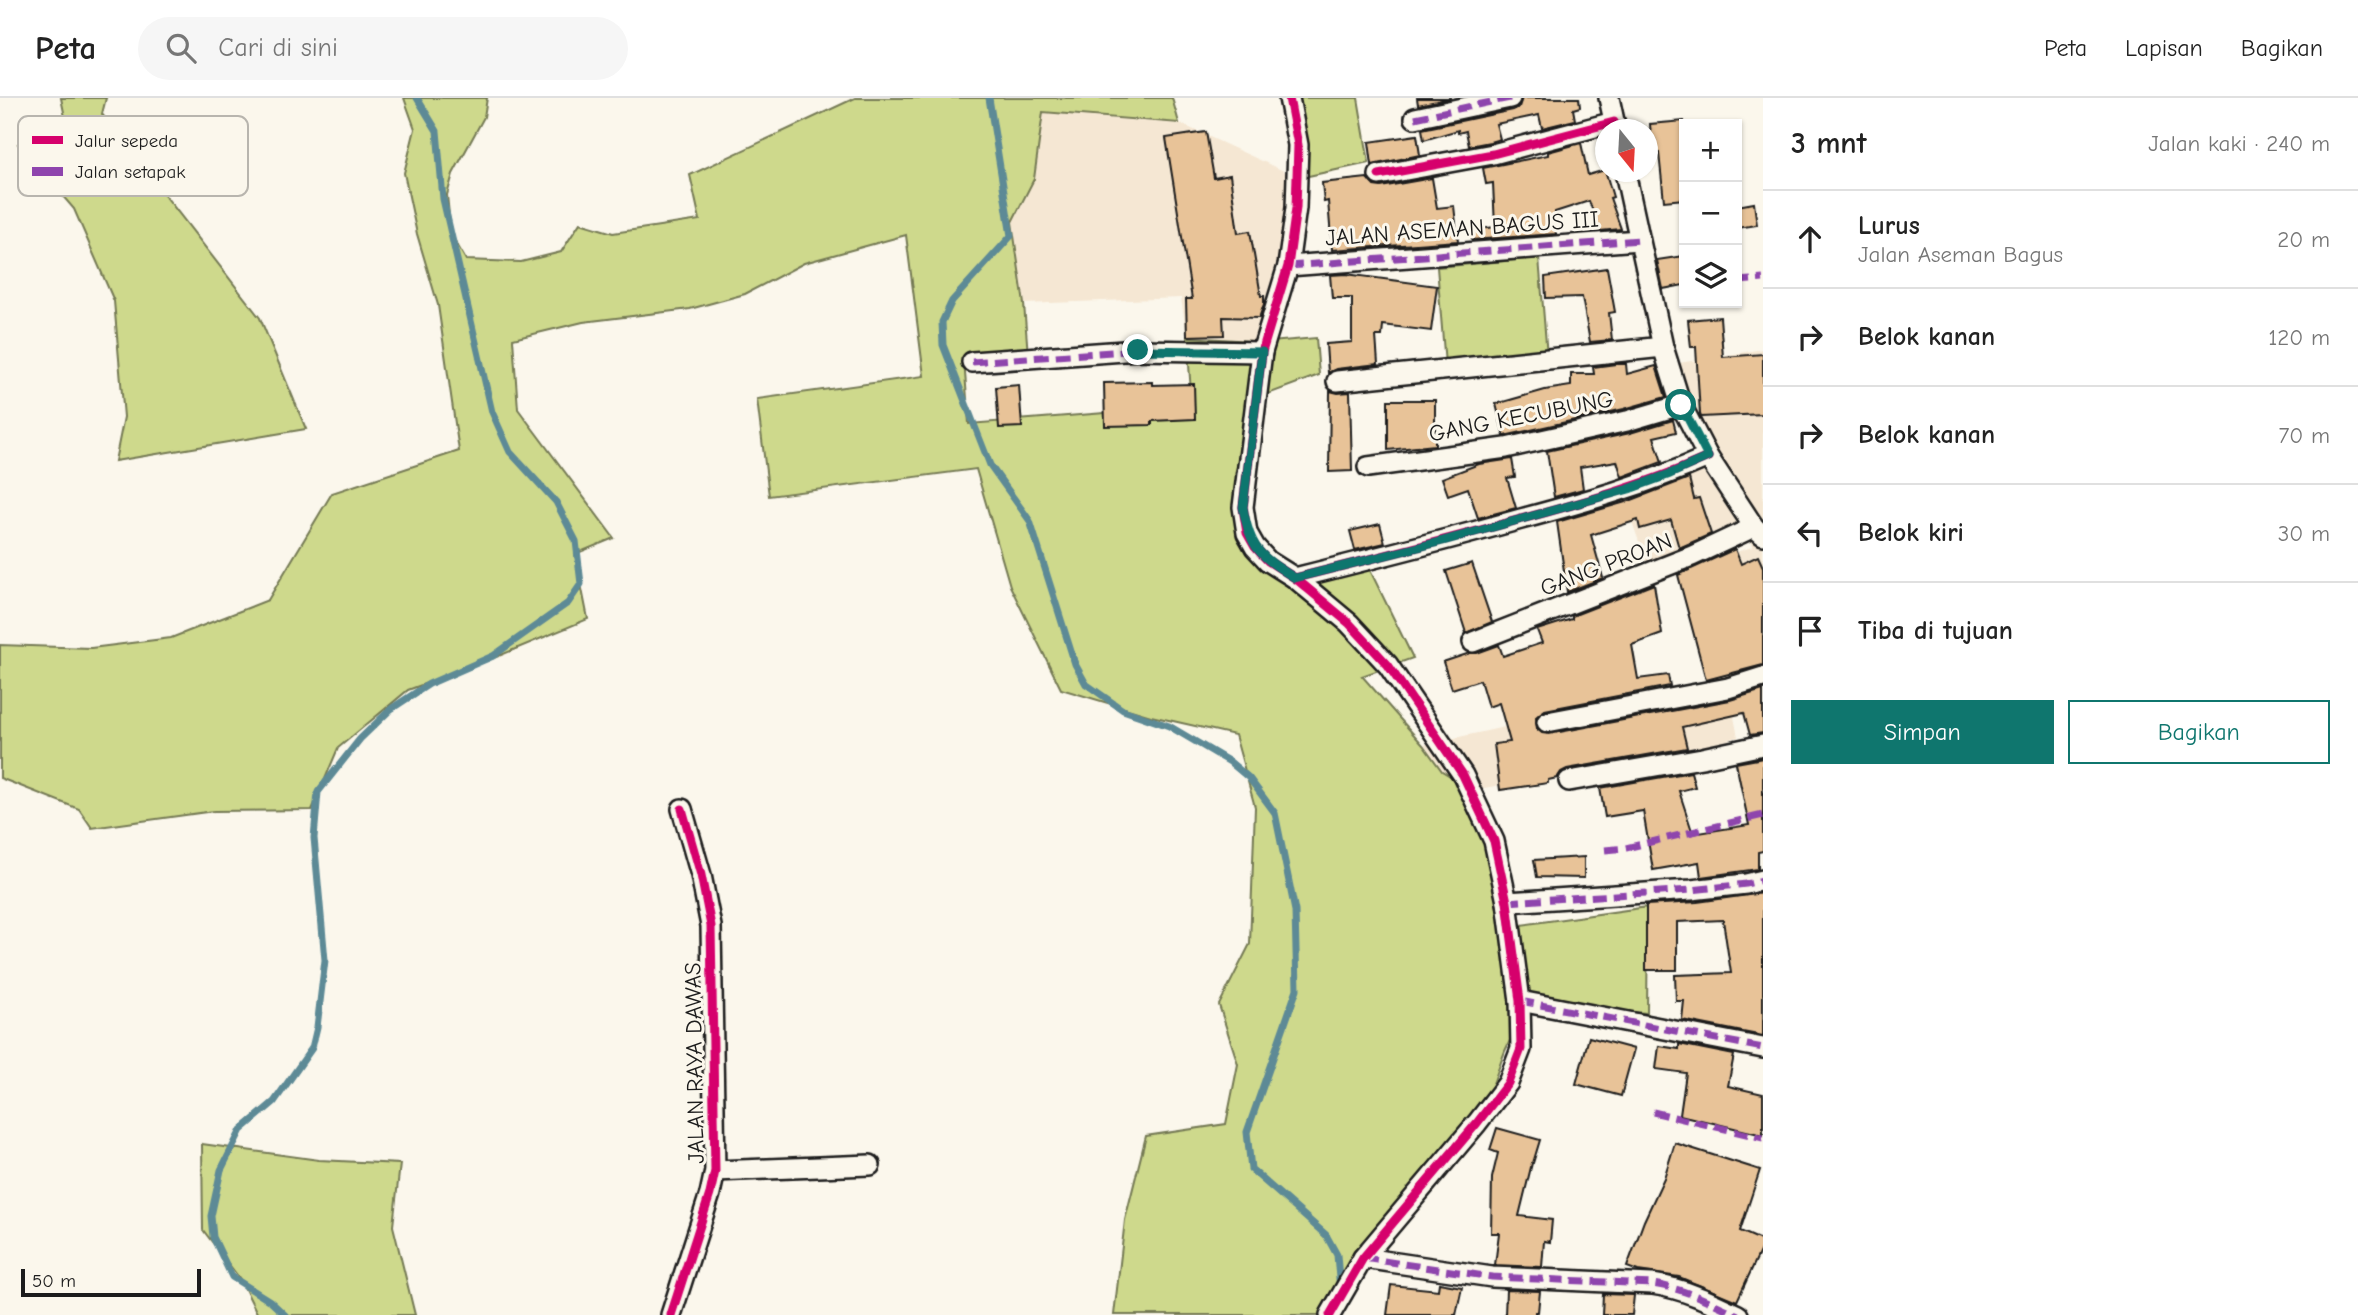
<!DOCTYPE html>
<html lang="id">
<meta charset="utf-8">
<style>
body{margin:0;font-family:"Comic Neue",sans-serif;background:#f6f6f6;color:#222}
.controls{position:absolute;right:21px;top:21px;display:grid;overflow:hidden;border-radius:0px;box-shadow:0 2px 5px #0004}
.controls button{width:63px;height:63px;display:grid;place-items:center;padding:0;border:0;border-bottom:2px solid #e0e0e0;background:#fff;color:#222;font:35px sans-serif}
.compass{position:absolute;left:1595px;top:21px;width:63px;height:63px;border-radius:50%;background:#fff;box-shadow:0 2px 5px #0004;rotate:162deg}
.scale{position:absolute;left:21px;bottom:18px;width:180px;box-sizing:border-box;padding-left:7px;border:4px solid #1c1c1c;border-top:0;font-size:19px;line-height:24px;white-space:nowrap;color:#1c1c1c;-webkit-text-stroke:5px #fbf7ec;paint-order:stroke}
.stop{position:absolute;width:21px;height:21px;margin:-16px;border:5px solid #0f766e;border-radius:50%;background:#fff}
.stop.end{background:#0f766e;border-color:#fff;box-shadow:0 2px 7px #0008}
.list{margin:0;padding:0;list-style:none}
h2{display:flex;justify-content:space-between;align-items:center;height:91px;margin:0;padding:0 28px;font-size:30px}
h2 small{font-size:23px;font-weight:400;color:#767676}
.list li{display:grid;grid-template-columns:46px 1fr auto;gap:21px;align-items:center;box-sizing:border-box;height:98px;padding:0 28px;border-top:2px solid #e0e0e0}
.list b{display:block;font-size:26px;white-space:nowrap}
.list p{margin:0;font-size:23px;white-space:nowrap;color:#767676}
.list em{font-size:23px;font-style:normal;color:#767676}
.actions{display:flex;gap:14px;padding:21px 28px}
.actions a{flex:1;padding:16px 0;border:2px solid #0f766e;border-radius:0px;text-align:center;font-size:24px;color:#0f766e}
.actions .main{background:#0f766e;color:#fff}
.icon{flex:none;width:38px;height:38px;fill:none;stroke:currentColor;stroke-width:2;stroke-linecap:round;stroke-linejoin:round}
.map{position:relative;flex:none;width:1763px;height:1217px;overflow:hidden}
header{display:flex;align-items:center;gap:42px;box-sizing:border-box;height:98px;padding:0 35px;background:#fff;border-bottom:2px solid #e0e0e0}
header strong{font-size:33px}
nav{display:flex;gap:38px;margin-inline-start:auto;font-size:24px}
.search{width:490px;height:63px;background:#f6f6f6;display:flex;align-items:center;gap:18px;box-sizing:border-box;padding:0 24px;border-radius:38px;color:#767676;font-size:26px}
main{display:flex}
aside{flex:1;background:#fff}
.map>svg:first-child{display:block}
.built{fill:#f5e7d3;fill-rule:evenodd}
.green{fill:#ced98c;stroke:#757a54;stroke-width:2}
.lines{fill:none;stroke-linecap:round;stroke-linejoin:round}
.stream{stroke:#5d8a96;stroke-width:7}
.building{fill:#e8c398;stroke:#1c1c1c;stroke-width:2}
.minor-casing{stroke:#1c1c1c;stroke-width:24}
.minor{stroke:#fbf7ec;stroke-width:19}
.quiet{stroke:#8e44ad;stroke-width:7;stroke-dasharray:14 7;stroke-linecap:butt}
.cycleway-casing{stroke:#fbf7ec;stroke-width:13}
.cycleway{stroke:#d6006c;stroke-width:9}
.route{stroke:#0f766e;stroke-width:9}
.labels{text-anchor:middle;stroke-width:6;stroke-linejoin:round;paint-order:stroke}
.street-label{font-size:23px;fill:#1c1c1c;stroke:#fbf7ec}
.key{fill:#fbf7ec;stroke:#b8b5ae;stroke-width:2}
.key-label{font-size:19px;fill:#1c1c1c}
</style>
<header>
<strong>Peta</strong>
<div class="search"><svg class="icon" aria-label="search" viewBox="0 0 24 24"><circle cx="10" cy="10" r="6"/><path d="M15 15l6 6"/></svg>Cari di sini</div>
<nav><a>Peta</a><a>Lapisan</a><a>Bagikan</a></nav>
</header>
<main>
<div class="map">
<svg width="1763" height="1217" viewBox="0 0 1763 1217">
<rect width="100%" height="100%" fill="#fbf7ec"/>
<filter id="ink" filterUnits="userSpaceOnUse"><feTurbulence type="fractalNoise" baseFrequency=".0143" numOctaves="2"/><feDisplacementMap in="SourceGraphic" scale="14" xChannelSelector="R" yChannelSelector="G"/><feConvolveMatrix kernelMatrix="1 2 1 2 8 2 1 2 1" color-interpolation-filters="sRGB"/></filter>
<g filter="url(#ink)">
<g class="built">
<path d="M1043 14 1179 25 1299 80 1270 244 1187 239 1181 200 1024 206 1012 123 1034 81Z"/>
<path d="M1763 251V609L1734 619 1738 639 1690 653 1473 692 1442 673 1423 647 1721 581 1680 459 1649 472 1619 387 1704 359 1667 267ZM1745 428 1752 449 1733 455 1727 434Z"/>
</g>
<g class="green">
<path d="M61 0H106L102 16 260 220 306 331 115 363 124 319 114 203 74 111 18 46 65 19Z"/>
<path d="M404 0H487L484 19 453 76 447 97 451 136 466 162 521 164 561 154 580 125 613 135 700 122 690 77 855 0H1172L1179 25 1043 14 1034 81 1012 124 1024 206 1028 257 964 262 969 326 1192 308 1187 239 1270 244 1316 240 1319 277 1260 299 1235 375 1257 455 1315 476 1368 468 1413 560 1362 578 1423 647 1442 673 1473 692 1521 827 1648 809 1647 915 1527 906 1505 953 1480 1021 1325 1217H1114L1125 1122 1146 1038 1226 1026 1238 966 1219 907 1250 846 1255 709 1235 637 1151 618 1061 591 1010 488 976 371 769 398 757 301 924 278 906 137 804 165 745 196 690 211 583 224 513 241 518 311 614 440 575 456 588 521 489 562 408 592 338 650 312 712 214 713 92 730 79 711 0 680V547L91 550 171 540 268 502 332 395 459 353 438 207 417 136 404 75 415 31Z"/>
<path d="M1287 0H1358L1369 65 1299 80Z"/>
<path d="M1539 160 1547 258 1445 267 1437 169Z"/>
<path d="M202 1046 319 1062 400 1066 393 1128 415 1217H258L240 1181 203 1132Z"/>
</g>
<g class="lines">
<g class="stream">
<path d="M989 0 1011 138 952 203 942 224 943 247 990 367 1030 423 1075 566 1086 586 1123 612 1169 628 1230 664 1249 680 1275 715 1295 813 1297 891 1247 1034 1251 1071 1326 1137 1337 1157 1340 1192"/>
<path d="M285 1217 270 1203 232 1179 213 1139 211 1118 221 1072 241 1032 274 1004 312 950 317 929 325 862 314 740 318 694 360 641 391 611 429 586 493 558 568 505 581 486 576 443 556 404 510 354 492 314 443 101 437 33 417 0"/>
</g>
</g>
<g class="building">
<path d="M1417 0H1451L1418 7Z"/>
<path d="M1522 0H1579L1580 9 1573 11 1575 22 1542 30 1539 17 1496 26 1500 41 1490 44 1469 48 1466 33 1458 35V32L1424 42 1422 31 1513 12 1519 9Z"/>
<path d="M1684 23V101L1664 103 1659 55H1652L1650 26Z"/>
<path d="M1206 34 1214 80 1230 77 1238 135 1250 133 1261 198H1264V206L1259 220 1223 219 1224 237 1187 238 1186 201H1192L1166 40Z"/>
<path d="M1417 37 1420 57 1372 67 1369 44Z"/>
<path d="M1581 45 1588 77 1605 72 1613 99 1610 100 1621 131 1600 133 1589 103 1555 114 1556 136 1472 142 1471 132 1495 129 1493 85 1486 86 1483 70 1548 57V54Z"/>
<path d="M1367 80 1374 88 1381 89 1432 80 1437 110 1454 108 1458 143 1332 152 1328 103 1324 104 1322 85Z"/>
<path d="M1754 105 1757 127 1737 130V108Z"/>
<path d="M1684 158V187L1663 191 1657 162Z"/>
<path d="M1607 170 1615 214 1609 215 1612 242 1590 244 1582 199 1546 200 1545 179Z"/>
<path d="M1346 176 1437 188 1431 233 1383 227 1382 238H1376L1378 266 1336 271 1328 275 1326 246 1352 244V200H1332L1330 177Z"/>
<path d="M1720 219 1723 259 1763 256V316L1701 319 1700 316 1696 249H1691L1688 222Z"/>
<path d="M1616 266H1626L1627 276 1656 268 1666 299 1624 311 1504 338 1496 306 1545 292 1571 288V276H1594L1593 269Z"/>
<path d="M1152 284V287L1194 286 1195 321 1152 323V327L1105 328 1104 285Z"/>
<path d="M1019 287 1022 329 999 330 996 289Z"/>
<path d="M1330 293 1338 295 1350 294 1352 373 1329 374Z"/>
<path d="M1388 302H1435V347L1388 352Z"/>
<path d="M1673 322 1676 334 1654 339 1662 364 1622 379 1617 363 1580 369 1583 391 1554 399 1547 353 1630 335Z"/>
<path d="M1512 361 1515 379 1507 380 1516 410 1478 420 1468 390 1448 397 1442 380 1479 366Z"/>
<path d="M1689 380 1694 401 1699 400 1711 436 1679 450 1671 422 1640 431 1638 422 1591 437 1603 480 1567 494 1557 424 1629 403Z"/>
<path d="M1380 426 1385 445 1355 452 1350 433Z"/>
<path d="M1735 451 1741 466 1758 458 1763 469V567L1706 582 1678 477Z"/>
<path d="M1472 465 1492 524 1466 535 1446 473Z"/>
<path d="M1654 486 1662 536 1632 547 1638 581 1668 577 1670 588 1545 612 1536 619 1537 631 1542 635 1549 636 1730 602 1763 592V635L1750 637 1744 615 1682 629 1687 650 1567 671 1561 674 1557 680 1548 682V685L1500 692 1494 646 1510 644 1499 605 1488 609 1480 582 1452 591 1443 564 1470 555H1477L1499 547 1503 558 1542 545 1537 532 1572 521V518Z"/>
<path d="M1763 660V753L1758 754V771L1701 779 1699 764 1653 772 1643 713 1605 719 1600 690 1691 674 1695 689 1679 693 1693 736 1749 727 1736 665Z"/>
<path d="M1584 759V780L1537 779 1534 762Z"/>
<path d="M1763 795V938L1682 922 1684 903H1676L1675 877 1731 875 1723 822 1677 824V872H1646V807L1697 804Z"/>
<path d="M1589 939 1634 951 1621 998 1576 986Z"/>
<path d="M1679 946 1734 957 1728 988 1763 996V1037L1680 1017 1686 975 1656 971 1659 948 1679 951Z"/>
<path d="M1497 1030 1540 1042 1533 1065H1532L1519 1118 1552 1122 1550 1144 1544 1143 1542 1169 1495 1167 1499 1135H1491L1492 1080 1498 1055 1490 1052Z"/>
<path d="M1675 1045 1760 1072 1740 1133 1763 1143V1147L1737 1203 1679 1179 1638 1173 1627 1169 1644 1123 1664 1080Z"/>
<path d="M1439 1185 1462 1189 1456 1217H1387L1391 1187 1438 1192Z"/>
<path d="M1506 1192 1540 1193 1538 1214H1535V1217H1505Z"/>
<path d="M1603 1196 1634 1197 1632 1217H1602Z"/>
</g>
<g class="lines">
<g class="minor-casing">
<g id="minor">
<path d="M1289 0 1298 47 1296 110 1288 168 1262 254 1243 409 1247 435 1255 449 1268 463 1295 480 1349 525 1388 567 1463 677 1494 743 1507 804 1520 903 1521 951 1508 985 1477 1025 1363 1160 1330 1217"/>
<path d="M1609 0 1616 32"/>
<path d="M1415 20 1510 0"/>
<path d="M1625 74 1663 249 1681 307 1708 359 1754 429 1763 437"/>
<path d="M1379 77 1493 56 1614 24"/>
<path d="M1288 168 1639 142"/>
<path d="M972 264 1138 252 1262 254"/>
<path d="M1337 283 1663 249"/>
<path d="M1368 369 1506 350 1627 323 1681 307"/>
<path d="M1295 480C1371 461 1446 442 1521 421 1585 404 1647 386 1708 359"/>
<path d="M1473 544 1692 458 1754 429"/>
<path d="M1547 624 1728 590 1763 579"/>
<path d="M1569 683 1702 660 1763 647"/>
<path d="M1507 804 1691 792 1746 786 1763 782"/>
<path d="M1520 903 1763 950"/>
<path d="M715 1073 870 1067"/>
<path d="M1363 1160 1492 1179 1652 1186C1685 1191 1709 1203 1738 1217"/>
<path d="M671 1217 710 1096 715 1073 711 828 701 777 682 711"/>
</g>
</g>
<use href="#minor" class="minor"/>
<g class="quiet">
<path d="M1415 20 1510 0"/>
<path d="M1288 168 1639 142"/>
<path d="M1737 183 1763 181"/>
<path d="M972 264 1138 252 1262 254"/>
<path d="M1605 752 1626 750 1763 717"/>
<path d="M1507 804 1691 792 1746 786 1763 782"/>
<path d="M1520 903 1763 950"/>
<path d="M1653 1014 1763 1040"/>
<path d="M1363 1160 1492 1179 1652 1186C1685 1191 1709 1203 1738 1217"/>
</g>
<g class="cycleway-casing">
<g id="cycleway">
<path d="M1289 0 1298 47 1296 110 1288 168 1262 254 1243 409 1247 435 1255 449 1268 463 1295 480 1349 525 1388 567 1463 677 1494 743 1507 804 1520 903 1521 951 1508 985 1477 1025 1363 1160 1330 1217"/>
<path d="M1379 77 1493 56 1614 24"/>
<path d="M1295 480C1371 461 1446 442 1521 421 1585 404 1647 386 1708 359"/>
<path d="M671 1217 710 1096 715 1073 711 828 701 777 682 711"/>
</g>
</g>
<use href="#cycleway" class="cycleway"/>
</g>
</g>
<g class="lines" filter="url(#ink)">
<path class="route" d="M1138 252 1262 254 1243 409C1250 451 1260 458 1295 480L1443 443 1629 391 1670 376 1708 359 1681 307"/>
</g>
<g class="labels">
<g class="street-label">
<text transform="translate(1462 130) rotate(-4)" y="8">JALAN ASEMAN BAGUS III</text>
<text transform="translate(1521 318) rotate(-11)" y="8">GANG KECUBUNG</text>
<text transform="translate(1606 466) rotate(-21)" y="8">GANG PROAN</text>
<text transform="translate(694 965) rotate(-91)" y="8">JALAN RAYA DAWAS</text>
</g>
</g>
<rect x="18" y="18" width="230" height="80" rx="10" class="key"/>
<rect x="32" y="38" width="31" height="8" fill="#d6006c"/>
<rect x="32" y="69" width="31" height="9" fill="#8e44ad"/>
<g class="key-label">
<text x="75" y="49">Jalur sepeda</text>
<text x="75" y="80">Jalan setapak</text>
</g>
</svg>
<div class="controls">
<button>+</button>
<button>−</button>
<button><svg class="icon" aria-label="layers" viewBox="0 0 24 24"><path d="M12 4l9 5-9 5-9-5zM3 14l9 5 9-5"/></svg></button>
</div>
<svg class="compass" viewBox="-18 -18 36 36"><path d="M0-13l5 13h-10z" fill="#e53935"/><path d="M0 13l5-13h-10z" fill="#767676"/></svg>
<div class="scale">50 m</div>
<div class="stop" style="left:1681px;top:307px"></div>
<div class="stop end" style="left:1138px;top:252px"></div>
</div>
<aside>
<h2>3 mnt<small>Jalan kaki · 240 m</small></h2>
<ul class="list">
<li><svg class="icon" aria-label="ahead" viewBox="0 0 24 24"><path d="M12 20V5M6 11l6-6 6 6"/></svg><div><b>Lurus</b><p>Jalan Aseman Bagus</p></div><em>20 m</em></li>
<li><svg class="icon" aria-label="right" viewBox="0 0 24 24"><path d="M7 20v-9h11M14 6l5 5-5 5"/></svg><div><b>Belok kanan</b></div><em>120 m</em></li>
<li><svg class="icon" aria-label="right" viewBox="0 0 24 24"><path d="M7 20v-9h11M14 6l5 5-5 5"/></svg><div><b>Belok kanan</b></div><em>70 m</em></li>
<li><svg class="icon" aria-label="left" viewBox="0 0 24 24"><path d="M17 20v-9H6M10 6l-5 5 5 5"/></svg><div><b>Belok kiri</b></div><em>30 m</em></li>
<li><svg class="icon" aria-label="arrive" viewBox="0 0 24 24"><path d="M6 21V4h12l-3 4 3 4H6"/></svg><div><b>Tiba di tujuan</b></div></li>
</ul>
<div class="actions"><a class="main">Simpan</a><a>Bagikan</a></div>
</aside>
</main>
